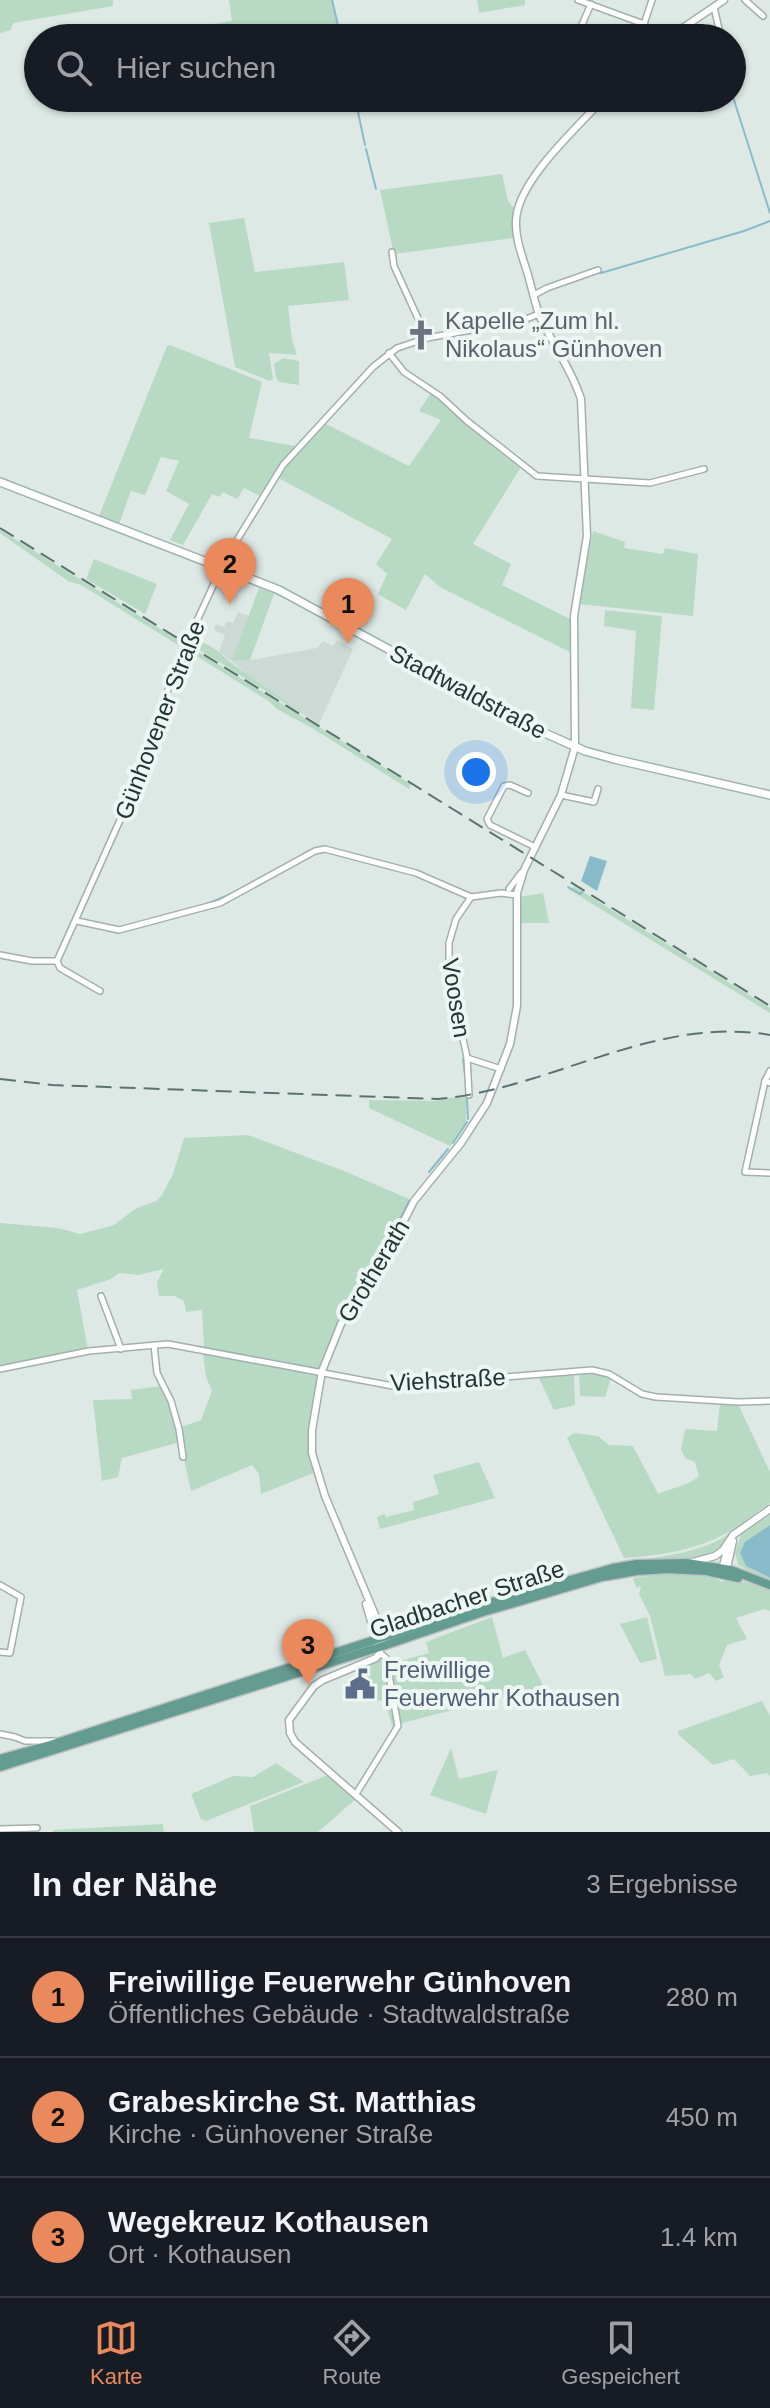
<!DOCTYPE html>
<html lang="de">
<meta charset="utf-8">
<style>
body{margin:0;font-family:Arial,sans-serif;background:#242831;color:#f1f3f6}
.you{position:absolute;left:476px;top:772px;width:28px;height:28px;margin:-20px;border:6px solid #fff;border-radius:50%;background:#1a73e8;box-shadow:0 0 0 12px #1a73e833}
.badge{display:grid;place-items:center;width:52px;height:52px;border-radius:50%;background:#e9895c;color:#111;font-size:26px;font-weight:700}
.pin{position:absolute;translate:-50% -66px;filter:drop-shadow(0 2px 4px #0008)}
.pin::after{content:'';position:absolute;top:42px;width:28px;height:24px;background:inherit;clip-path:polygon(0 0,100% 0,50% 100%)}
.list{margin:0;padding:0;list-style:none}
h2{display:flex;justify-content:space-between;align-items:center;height:104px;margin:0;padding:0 32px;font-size:34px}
h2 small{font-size:26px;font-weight:400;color:#9ea1a6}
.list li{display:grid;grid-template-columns:52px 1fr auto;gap:24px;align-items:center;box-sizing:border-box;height:120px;padding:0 32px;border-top:2px solid #363941}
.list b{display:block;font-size:30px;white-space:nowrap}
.list p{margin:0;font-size:26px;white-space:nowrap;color:#9ea1a6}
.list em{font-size:26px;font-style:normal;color:#9ea1a6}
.icon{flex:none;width:44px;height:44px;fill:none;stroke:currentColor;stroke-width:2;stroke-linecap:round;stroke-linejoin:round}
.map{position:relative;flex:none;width:770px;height:1832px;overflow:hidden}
.search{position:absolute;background:#171b24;box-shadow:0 2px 6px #0004;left:24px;right:24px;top:24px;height:88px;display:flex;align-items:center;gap:20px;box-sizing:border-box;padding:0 28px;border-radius:44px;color:#9ea1a6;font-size:30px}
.sheet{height:464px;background:#171b24}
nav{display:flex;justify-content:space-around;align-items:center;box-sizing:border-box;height:112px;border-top:2px solid #363941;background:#171b24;font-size:22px;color:#9ea1a6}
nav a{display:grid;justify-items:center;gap:4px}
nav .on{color:#e9895c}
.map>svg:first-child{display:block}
.built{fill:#cdd9d4}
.green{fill:#b8d9c4}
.water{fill:#89bccb}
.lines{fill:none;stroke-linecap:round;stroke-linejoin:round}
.stream{stroke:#89bccb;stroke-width:2}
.minor-casing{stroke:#a2b0ac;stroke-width:8}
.tertiary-casing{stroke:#a2b0ac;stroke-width:9}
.secondary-casing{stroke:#9eb4ae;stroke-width:10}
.primary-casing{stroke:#bcc3c2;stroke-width:11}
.minor{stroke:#fff;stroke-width:5}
.tertiary{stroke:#fff;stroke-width:6}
.secondary{stroke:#fff;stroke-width:7}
.primary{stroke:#659c92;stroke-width:8}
.rail{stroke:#5b736f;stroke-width:2;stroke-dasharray:16 8;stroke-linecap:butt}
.labels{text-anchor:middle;stroke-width:8;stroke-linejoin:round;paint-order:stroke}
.worship-label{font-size:24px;fill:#5b616d;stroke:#eef6f3;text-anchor:start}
.street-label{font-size:24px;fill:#213733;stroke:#eef6f3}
.service-label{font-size:24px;fill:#4e5e75;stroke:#eef6f3;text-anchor:start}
</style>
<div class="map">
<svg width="770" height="1832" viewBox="0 0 770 1832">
<rect width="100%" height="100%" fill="#dee9e5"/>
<path class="built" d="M238 612 249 616 233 660H251L317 648 323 641 333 646 337 640 353 649 319 724 246 673 219 651 225 637 223 634 214 630 216 624 224 627 227 621 233 623Z"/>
<g class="green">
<path d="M0 0H113V6L13 23 11 30 0 33Z"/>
<path d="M229 0H333L340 38H216L213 24 232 21Z"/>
<path d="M477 0H525V5L479 13Z"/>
<path d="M502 174 508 201 514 208 513 238 394 254 380 190Z"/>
<path d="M244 218 255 272 344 262 349 300 288 306 292 340 297 355 269 353 273 379 270 381 235 367 209 223Z"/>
<path d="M170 345 262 382 249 438 301 447 324 423 409 466 441 420 419 411 431 393 521 467 473 544 511 564 502 585 570 619V652L440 587 425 574 406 610 379 595 378 594 387 574 376 564 392 539 273 475 260 496 244 488 237 499 223 492 219 497 212 494 183 545 170 540 189 504 166 491 179 461 161 457 145 495 131 491 119 524 99 516 167 346Z"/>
<path d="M283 358 299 361V385L279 382 276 378 274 364Z"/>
<path d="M0 530 185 644 183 648 81 585 68 581 0 533Z"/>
<path d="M593 531 625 542 624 548 663 554 665 548 698 554 693 616 579 604Z"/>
<path d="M94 559 157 584 145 614 86 579Z"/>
<path d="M259 588 274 594 250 660H232Z"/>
<path d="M605 610 662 616 654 710 631 708 636 631 604 626Z"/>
<path d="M194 637 218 651 230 662 319 724 190 644Z"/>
<path d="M189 646 411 784 409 789 312 728 277 709 270 702 187 650Z"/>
<path d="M575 887 770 1008V1013L568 889Z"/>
<path d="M543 893 549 923H519V897Z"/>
<path d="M466 1095V1125L450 1146 369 1108V1100L434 1101Z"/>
<path d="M248 1135 344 1171 409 1199 391 1236 337 1323 339 1325C320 1372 301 1422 316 1472L261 1494 259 1474 252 1465 191 1491 180 1442 122 1458 118 1477 102 1481 93 1400 132 1399 131 1390 161 1386 171 1406 181 1438V1427L201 1420 212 1391 206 1377 203 1353 243 1360 204 1348 202 1310 186 1312 184 1301 174 1296H159L157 1282 164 1269 138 1275 119 1273 111 1279 77 1290 88 1350 0 1367V1223L58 1228 80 1234 114 1225 135 1209 156 1201 162 1195 173 1174 184 1138Z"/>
<path d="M592 1372 611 1378 605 1397 580 1396 579 1373Z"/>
<path d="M574 1374 575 1405 554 1410 538 1376Z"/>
<path d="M720 1403 738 1404 770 1472V1503C756 1512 736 1529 723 1535 692 1551 658 1556 624 1558L567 1438 574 1433 598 1436 609 1445 633 1446 658 1494C672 1488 687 1486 699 1476L695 1462 685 1458 681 1449 685 1429 717 1431Z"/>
<path d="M479 1462 495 1498 380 1529 377 1517 385 1514 386 1517 414 1510 413 1502 439 1494 433 1475Z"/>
<path d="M770 1515V1525L746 1542 740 1553 751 1569 770 1578V1582L738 1565 735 1552 741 1535Z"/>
<path d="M731 1532C714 1570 663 1561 627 1562 658 1557 707 1552 731 1532Z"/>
<path d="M662 1574C680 1574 707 1572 722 1582L731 1578 770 1589V1611L765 1609 736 1618 747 1639 727 1645 719 1665 724 1677 716 1681 709 1673 695 1679 691 1674 665 1676 650 1616 639 1594 641 1588 639 1586 637 1589 633 1578 611 1581Z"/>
<path d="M492 1617 503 1658 525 1650 544 1687 406 1722 397 1725 394 1732 384 1699 376 1702 360 1669 387 1657 389 1664 429 1653 426 1642Z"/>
<path d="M647 1617 657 1659 640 1663 620 1624Z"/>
<path d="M762 1701 770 1716V1776L767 1773 750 1776 734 1759 713 1765 679 1735 678 1731Z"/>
<path d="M451 1748 459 1779 498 1770 486 1814 430 1795Z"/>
<path d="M276 1763 304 1782 206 1821 201 1819 191 1794 233 1776 253 1777Z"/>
<path d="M328 1775H331L357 1798 318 1832H254L250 1806Z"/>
<path d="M163 1824 164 1832H53V1830Z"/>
</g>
<g class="water">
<path d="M590 856 607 861 597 891 581 881Z"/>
<path d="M770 1525V1578L746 1566 740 1553 745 1542Z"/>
</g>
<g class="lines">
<g class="stream">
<path d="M332 0 341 38"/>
<path d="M733 97 770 213"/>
<path d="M355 98 365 145"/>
<path d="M366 149 376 189"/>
<path d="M601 273 744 231 770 221"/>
<path d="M295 859 308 851"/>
<path d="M358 860 390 869"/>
<path d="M568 887 580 894 582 892"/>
<path d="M207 904 231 894"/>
<path d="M463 1059 465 1074"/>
<path d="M467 1099 468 1119"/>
<path d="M453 1143 467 1122"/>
<path d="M429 1172 448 1149"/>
<path d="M397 1225 409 1201"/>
<path d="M392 1238 395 1228"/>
<path d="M323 1361 338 1323"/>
</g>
<g class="minor-casing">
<g id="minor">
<path d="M578 0 644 24 656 38"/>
<path d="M745 0 763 16"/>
<path d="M714 7 721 38"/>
<path d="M644 24 652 0"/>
<path d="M581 27 591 4"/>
<path d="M681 28 691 38"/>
<path d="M392 252 394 266 427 338"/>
<path d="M534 295 547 288 598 270"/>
<path d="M389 353 404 372 440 396 467 421 537 476 650 483 704 469"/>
<path d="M528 793 510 785 504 786 487 819 490 825 535 847"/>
<path d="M561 795 594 802 598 789"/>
<path d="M509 889 521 873"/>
<path d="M77 921 119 930 220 903 315 851 325 849 416 873 471 897 501 893 517 895"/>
<path d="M0 955 32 961H57"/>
<path d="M57 961 141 773 175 668 226 558 283 465 373 367 397 348 427 338 521 321 539 314"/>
<path d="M57 961 60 968 100 991"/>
<path d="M467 1058 501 1069"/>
<path d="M765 1081 770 1071"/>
<path d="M770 1083 765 1081 745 1172 770 1173"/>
<path d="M469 1095 467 1057 461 1030 460 1001 449 959V943L456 919 471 897"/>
<path d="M101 1296 121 1349"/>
<path d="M154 1345 157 1373 171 1401 179 1429 183 1457"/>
<path d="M0 1369 89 1351 168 1344 393 1386 592 1370 609 1374 642 1394 656 1397 738 1402 770 1401"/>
<path d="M0 1585 21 1597 10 1653 0 1652"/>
<path d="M0 1734 15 1737 25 1741H55"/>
<path d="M356 1794 398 1726 386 1658 380 1653"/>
<path d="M0 1829 37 1828"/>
</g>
</g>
<g class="tertiary-casing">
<g id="tertiary">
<path d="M668 38 724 0"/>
<path d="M693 1562 715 1556 723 1550 733 1535 770 1509"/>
<path d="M722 1570 728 1546"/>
<path d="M726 1572 733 1541"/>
<path d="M366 1604 380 1653 376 1658 323 1680 314 1686 289 1720 290 1733 295 1742 398 1832"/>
<path d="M382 1641 384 1637 381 1629 325 1496 312 1453V1430L322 1371 341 1324 395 1238 414 1201 461 1143 487 1103 510 1044 517 1006V893L524 870 561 795 575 747 574 616 587 536 581 399C572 370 553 345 540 317 535 304 532 289 528 275 523 258 515 239 516 221 517 181 577 128 604 98"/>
</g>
</g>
<g class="secondary-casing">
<path id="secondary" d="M0 482 279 590 538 730 585 751 614 759 770 795"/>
</g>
<g class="primary-casing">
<g id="primary">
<path d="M0 1759 50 1745 492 1602 613 1568 637 1564 687 1563 731 1570 770 1585"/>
<path d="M0 1767 380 1647 480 1613 602 1577 637 1571 667 1569 706 1571 738 1578"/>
</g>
</g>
<use href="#minor" class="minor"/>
<use href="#tertiary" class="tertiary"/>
<use href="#secondary" class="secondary"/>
<use href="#primary" class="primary"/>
<g class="rail">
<path d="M0 528 770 1006"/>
<path d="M0 1079 52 1085 438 1099C552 1089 653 1015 770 1035"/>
</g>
</g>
<defs>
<g id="church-bare" transform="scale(2.4)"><path d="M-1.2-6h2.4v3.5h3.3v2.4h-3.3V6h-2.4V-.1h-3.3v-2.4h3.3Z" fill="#6b7280" stroke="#eef6f3" stroke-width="2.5" paint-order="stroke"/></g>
<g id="civic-bare" transform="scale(2.4)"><path d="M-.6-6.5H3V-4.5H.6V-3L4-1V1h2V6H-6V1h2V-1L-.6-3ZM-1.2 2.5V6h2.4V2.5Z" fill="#5c6f8a" stroke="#eef6f3" stroke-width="2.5" paint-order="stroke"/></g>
</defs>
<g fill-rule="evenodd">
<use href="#church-bare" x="421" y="335"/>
<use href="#civic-bare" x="360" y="1684"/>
</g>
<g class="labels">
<g class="worship-label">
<text x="445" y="329">Kapelle „Zum hl.<tspan x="445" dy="28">Nikolaus“ Günhoven</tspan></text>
</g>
<g class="street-label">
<text transform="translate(468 692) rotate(28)" y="8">Stadtwaldstraße</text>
<text transform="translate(160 720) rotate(-69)" y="8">Günhovener Straße</text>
<text transform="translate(456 998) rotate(81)" y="8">Voosen</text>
<text transform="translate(374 1271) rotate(-59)" y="8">Grotherath</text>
<text transform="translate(448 1380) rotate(-3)" y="8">Viehstraße</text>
<text transform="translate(467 1599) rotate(-18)" y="8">Gladbacher Straße</text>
</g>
<g class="service-label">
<text x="384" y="1678">Freiwillige<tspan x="384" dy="28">Feuerwehr Kothausen</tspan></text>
</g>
</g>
</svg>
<div class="you"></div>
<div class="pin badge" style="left:348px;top:644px">1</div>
<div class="pin badge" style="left:230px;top:604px">2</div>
<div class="pin badge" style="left:308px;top:1685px">3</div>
<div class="search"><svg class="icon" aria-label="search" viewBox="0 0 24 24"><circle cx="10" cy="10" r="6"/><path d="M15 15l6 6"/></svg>Hier suchen</div>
</div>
<section class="sheet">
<h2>In der Nähe<small>3 Ergebnisse</small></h2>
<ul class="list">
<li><span class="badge">1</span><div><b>Freiwillige Feuerwehr Günhoven</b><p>Öffentliches Gebäude · Stadtwaldstraße</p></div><em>280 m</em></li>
<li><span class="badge">2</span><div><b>Grabeskirche St. Matthias</b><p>Kirche · Günhovener Straße</p></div><em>450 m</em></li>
<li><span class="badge">3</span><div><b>Wegekreuz Kothausen</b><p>Ort · Kothausen</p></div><em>1.4 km</em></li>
</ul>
</section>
<nav>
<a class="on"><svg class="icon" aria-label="map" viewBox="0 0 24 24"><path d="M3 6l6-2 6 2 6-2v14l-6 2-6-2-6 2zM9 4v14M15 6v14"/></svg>Karte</a>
<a><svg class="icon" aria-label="directions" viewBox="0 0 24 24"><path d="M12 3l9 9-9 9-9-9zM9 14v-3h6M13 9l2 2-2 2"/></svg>Route</a>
<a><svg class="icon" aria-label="saved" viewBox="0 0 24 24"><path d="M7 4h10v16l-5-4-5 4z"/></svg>Gespeichert</a>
</nav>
